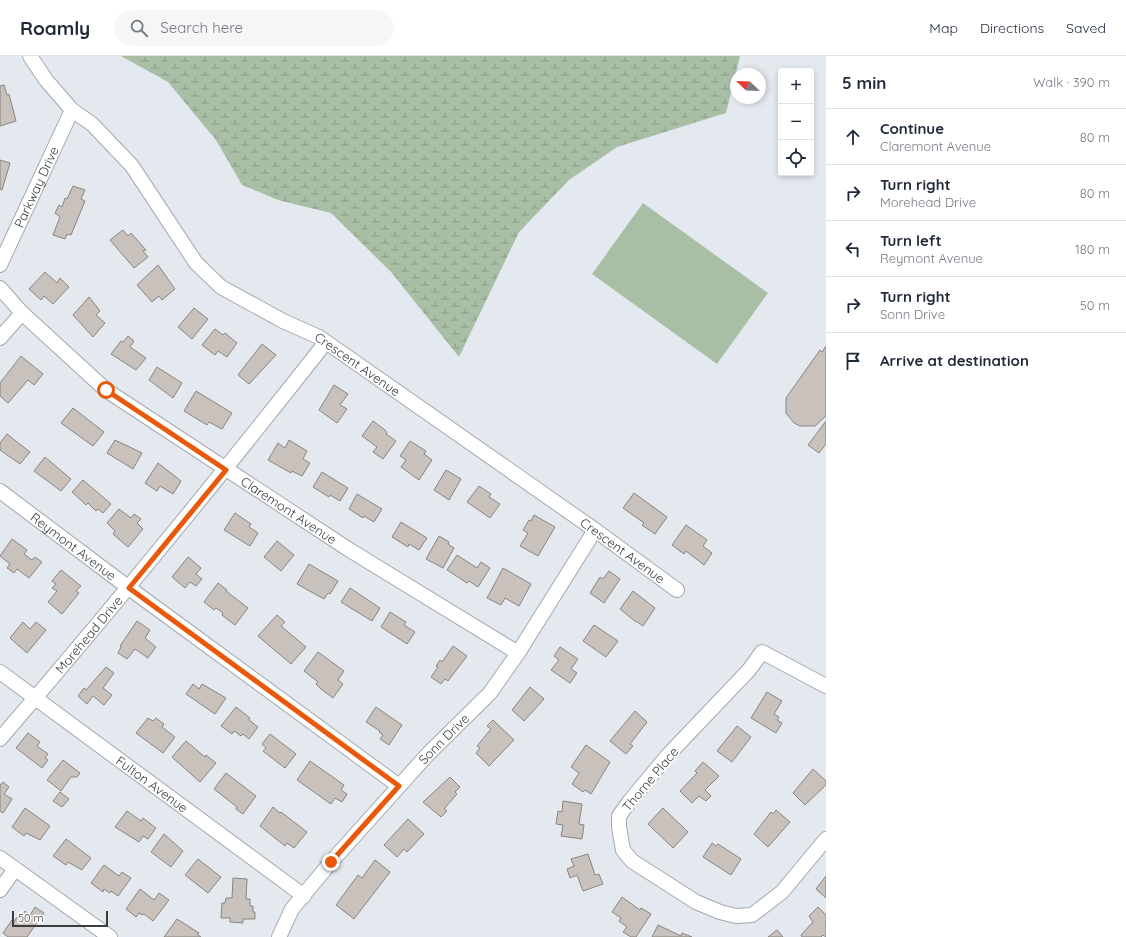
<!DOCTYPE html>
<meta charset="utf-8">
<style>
body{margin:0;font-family:Quicksand,sans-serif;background:#f6f6f7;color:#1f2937}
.controls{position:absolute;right:12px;top:12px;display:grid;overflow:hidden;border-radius:4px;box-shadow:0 2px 6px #0003}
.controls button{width:36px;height:36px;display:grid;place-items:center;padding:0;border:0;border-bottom:1px solid #e0e1e3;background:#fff;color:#1f2937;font:20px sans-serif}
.compass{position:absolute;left:730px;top:12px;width:36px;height:36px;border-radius:50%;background:#fff;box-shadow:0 2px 6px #0003;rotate:293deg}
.scale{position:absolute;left:12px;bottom:10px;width:96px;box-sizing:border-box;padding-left:4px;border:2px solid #3a3c3e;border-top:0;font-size:11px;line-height:14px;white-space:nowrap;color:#3a3c3e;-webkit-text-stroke:3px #fff;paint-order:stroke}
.stop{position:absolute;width:12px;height:12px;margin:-9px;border:3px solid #ea580c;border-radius:50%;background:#fff}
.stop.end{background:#ea580c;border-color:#fff;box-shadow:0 1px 4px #0008}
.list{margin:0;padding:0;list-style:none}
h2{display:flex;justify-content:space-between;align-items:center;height:52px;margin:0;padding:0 16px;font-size:17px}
h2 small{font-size:13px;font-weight:400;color:#747a83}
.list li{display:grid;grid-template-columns:26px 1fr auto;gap:12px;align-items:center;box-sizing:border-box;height:56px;padding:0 16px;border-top:1px solid #e0e1e3}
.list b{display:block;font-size:15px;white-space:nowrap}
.list p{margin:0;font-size:13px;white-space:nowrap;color:#747a83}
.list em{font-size:13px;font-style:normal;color:#747a83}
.icon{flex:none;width:22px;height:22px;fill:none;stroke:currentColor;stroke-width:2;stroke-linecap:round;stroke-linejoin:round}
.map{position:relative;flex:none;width:826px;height:881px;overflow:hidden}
header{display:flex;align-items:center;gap:24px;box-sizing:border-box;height:56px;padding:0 20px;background:#fff;border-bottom:1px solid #e0e1e3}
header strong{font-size:19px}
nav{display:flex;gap:22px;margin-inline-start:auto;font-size:14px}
.search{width:280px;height:36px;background:#f6f6f7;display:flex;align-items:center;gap:10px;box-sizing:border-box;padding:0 14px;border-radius:22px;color:#747a83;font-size:15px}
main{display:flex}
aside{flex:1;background:#fff}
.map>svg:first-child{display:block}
.wetland{fill:url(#wetland-marsh)}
.pitch{fill:#a8bfa6}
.building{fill:#c8c1bc;stroke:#8a8580}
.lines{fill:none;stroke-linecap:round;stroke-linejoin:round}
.minor-casing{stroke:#a4a8ae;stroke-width:16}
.minor{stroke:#fff;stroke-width:14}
.route{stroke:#ea580c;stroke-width:5}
.labels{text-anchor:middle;stroke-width:4;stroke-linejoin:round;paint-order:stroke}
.street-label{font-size:13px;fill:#3a3c3e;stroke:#fff}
</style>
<header>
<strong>Roamly</strong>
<div class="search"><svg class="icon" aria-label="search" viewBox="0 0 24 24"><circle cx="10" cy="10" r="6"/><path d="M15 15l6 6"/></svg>Search here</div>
<nav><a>Map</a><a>Directions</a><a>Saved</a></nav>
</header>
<main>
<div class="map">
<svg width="826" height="881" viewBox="0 0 826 881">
<defs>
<pattern id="wetland-marsh" width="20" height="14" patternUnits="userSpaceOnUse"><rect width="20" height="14" fill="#a8bfa6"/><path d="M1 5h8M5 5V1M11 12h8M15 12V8" fill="none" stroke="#8a9c89"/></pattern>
</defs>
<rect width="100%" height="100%" fill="#e4e9ef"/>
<path class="wetland" d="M121 0H740L726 57 617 91 569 124 519 176 459 301 391 216 331 157 278 144 242 129 216 84 168 26Z"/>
<path class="pitch" d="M643 147 768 237 717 308 592 218Z"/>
<g class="building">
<path d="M4 29 7 39 9 38 16 65 0 70V30Z"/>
<path d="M0 104 10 107 2 134 0 133Z"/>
<path d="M73 130 85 134 81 143 85 145 71 179 67 178 65 183 53 179 60 161 55 157 59 149 62 151 65 142 67 143Z"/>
<path d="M123 174 128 180 131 177 146 194 143 195 148 201 134 212 110 184Z"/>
<path d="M158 209 175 233 162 244 159 240 152 246 137 229Z"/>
<path d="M45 216 57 227 60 222 69 231 53 248 44 240 41 244 29 233Z"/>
<path d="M89 241 100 255 96 259 105 267 93 281 73 259Z"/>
<path d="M194 252 208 263 192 283 178 271Z"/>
<path d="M215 273 223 279 225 277 237 287 227 301 218 295 215 299 202 289Z"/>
<path d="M128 280 134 285 130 291 146 302 136 314 111 298 121 285 123 286Z"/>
<path d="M262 288 276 299 249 328 238 319Z"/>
<path d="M826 290V360L815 370H800L794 367 786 357V342L820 294 822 296Z"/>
<path d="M21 300 43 318 34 329 28 324 8 347 0 340V327Z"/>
<path d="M157 311 182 327 173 342 149 324Z"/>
<path d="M334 329 348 338 340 349 347 353 337 367 319 354Z"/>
<path d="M196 335 232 357 222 373 209 366 207 369 184 355Z"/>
<path d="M73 352 104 376 93 390 61 367Z"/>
<path d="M373 365 385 374 387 377 386 378 396 385 383 403 373 396 377 391 362 380Z"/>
<path d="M826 365V388L819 397 808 389Z"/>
<path d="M7 378 30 396 20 408 0 394V387Z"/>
<path d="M115 384 142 397 133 413 107 397Z"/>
<path d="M289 384 307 395 303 403 310 407 302 420 292 415 291 417 268 404 278 387 285 392Z"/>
<path d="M410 385 426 395 424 398 432 404 419 424 401 411 406 404 400 400Z"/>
<path d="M45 401 71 423 61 435 34 415Z"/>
<path d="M158 407 181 425 173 438 160 430 157 435 145 427Z"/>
<path d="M446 414 461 423 449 444 434 434Z"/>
<path d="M322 416 348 432 340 445 330 439 329 441 313 431Z"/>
<path d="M83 424 111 448 103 457 98 453 96 455 88 447 86 449 72 436Z"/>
<path d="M479 430 491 438 489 441 500 448 490 462 467 446Z"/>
<path d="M634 437 667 461 655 478 642 469 644 467 623 452Z"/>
<path d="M357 438 382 453 374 466 364 460 363 462 349 453Z"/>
<path d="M119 453 131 462 134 458 141 463 137 467 143 473 128 491 113 478 115 475 107 467Z"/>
<path d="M235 457 251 468 249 471 258 477 250 490 224 474Z"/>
<path d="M534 459 555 471 538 500 520 490 528 477 523 474 529 464 531 465Z"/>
<path d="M401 466 427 482 419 494 409 488 408 491 392 481Z"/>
<path d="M686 469 707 484 703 490 712 497 704 509 686 495 684 498 672 489Z"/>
<path d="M439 480 449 486 448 488 454 492 443 512 426 503Z"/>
<path d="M12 483 27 494 24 498 32 504 35 501 42 506 29 522 17 513 14 517 7 512 10 508 0 500Z"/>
<path d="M277 485 294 499 281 515 264 501Z"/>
<path d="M457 499 477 512 481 506 490 512 478 531 469 525 467 527 447 514Z"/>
<path d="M188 501 201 512 196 518 202 523 196 530 190 526 185 532 172 521Z"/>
<path d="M309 508 338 525 330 538 328 537 324 543 297 528Z"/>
<path d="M503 512 531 528 519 550 505 542 501 549 487 542Z"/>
<path d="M61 514 81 530 76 535 79 537 62 558 48 546 57 535 52 532 56 528 52 525Z"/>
<path d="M609 515 620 523 604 547 590 537 600 521 603 523Z"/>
<path d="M218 527 227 534 226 535 248 552 235 569 222 559 223 557 216 552 214 554 204 546Z"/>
<path d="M350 532 380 552 372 565 341 546Z"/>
<path d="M633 535 655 552 643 570 636 565V566L620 553Z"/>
<path d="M390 556 406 566 404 569 415 576 407 588 381 571Z"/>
<path d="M277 559 285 566 281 570 306 591 291 608 258 580Z"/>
<path d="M137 565 150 574 145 582 156 591 148 602 135 593 127 603 118 597 121 591 120 590Z"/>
<path d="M23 566 30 573 36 566 46 574 27 597 10 582Z"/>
<path d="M594 569 618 585 606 601 583 585Z"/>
<path d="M453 590 467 600 448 625 445 623 441 628 431 621 438 611 436 610 440 604 442 606Z"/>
<path d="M560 591 578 603 571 613 577 617 570 627 551 614 559 604 554 600Z"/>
<path d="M318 596 344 615 338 624 343 628 333 642 321 633 316 628 318 626 304 615Z"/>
<path d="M106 611 114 617 103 632 112 639 104 649 93 640 87 648 78 640 84 632 86 634Z"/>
<path d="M193 628 199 633 202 628 226 642 215 658 186 638Z"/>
<path d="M530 631 544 643 524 665 512 654Z"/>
<path d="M767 636 782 645 774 658 779 661 777 664 782 667 776 677 751 662Z"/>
<path d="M236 651 250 662 249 664 258 671 249 683 243 678 241 680 234 675 232 678 221 670Z"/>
<path d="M376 651 402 669 389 689 380 683 383 679 379 676 380 675 366 666Z"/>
<path d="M635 655 647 666 630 688 633 690 626 698 610 685Z"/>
<path d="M148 662 153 665 156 662 164 668 162 671 175 681 163 697 136 677Z"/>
<path d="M493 664 514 684 489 710 476 697 480 692 477 690 491 673 487 670Z"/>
<path d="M737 670 751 681 732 706 717 695Z"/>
<path d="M28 677 40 686 37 690 48 698 45 702 48 704 42 712 16 692Z"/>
<path d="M270 678 296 698 285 712 263 695 266 692 262 688Z"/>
<path d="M186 685 205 701 206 699 216 707 200 726 172 701Z"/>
<path d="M586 689 610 706 591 738 585 734 583 736 572 728 579 717 571 711Z"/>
<path d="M63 704 80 717 77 721H71L61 735 47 724Z"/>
<path d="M310 705 344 729 341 734 347 738 342 746 335 742 331 748 297 724Z"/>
<path d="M703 706 719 720 705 734 711 740 706 745 699 740 692 747 680 735 697 717 695 715Z"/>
<path d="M813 713 826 725V729L805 749 793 737Z"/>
<path d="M226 717 256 740 243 758 236 753 237 751 214 733Z"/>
<path d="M450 721 460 731 455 736 457 738 444 753 447 755 441 761 423 746Z"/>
<path d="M3 726 9 731 4 738 12 743 3 757 0 755V729Z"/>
<path d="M60 736 69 743 62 751 53 745Z"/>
<path d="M563 745 582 748 579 768 584 769 582 783 561 780 563 769 556 768 558 755 562 756Z"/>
<path d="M273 751 280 757 281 756 307 776 294 792 287 787 285 790 260 770Z"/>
<path d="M25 752 50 770 40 784 26 777 24 780 12 771Z"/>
<path d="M663 752 688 776 673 792 648 768Z"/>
<path d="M776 754 790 766 768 791 754 778 771 756 773 758Z"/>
<path d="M127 755 141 765 143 762 156 772 148 783 143 780 139 786 115 771Z"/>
<path d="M408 763 424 778 407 796 404 793 397 801 384 789Z"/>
<path d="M164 778 183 795 171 811 151 796Z"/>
<path d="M66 783 91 802 82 814 68 806 66 809 53 800Z"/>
<path d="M712 787 716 790 718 788 741 803 731 819 703 801Z"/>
<path d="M588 798 595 819 599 818 603 828 583 835 577 819 570 822 567 813 574 810 571 803Z"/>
<path d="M198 803 221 821 208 837 185 819Z"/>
<path d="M375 804 390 816 354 863 336 849 358 819 362 822Z"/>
<path d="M104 809 119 820 122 816 131 822 118 840 111 835 110 837 104 833 103 836 91 827Z"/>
<path d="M826 820V842L816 833Z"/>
<path d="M233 822 247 823 246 843H250V850H253V856H255V863H243V867L230 866V862H221L222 847H225L226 842H232Z"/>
<path d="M140 833 154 844 159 837 169 844 153 865 144 858 142 859 139 857 136 861 126 853Z"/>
<path d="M622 841 640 854 641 852 651 858 636 881H631L623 876 627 871 619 865 621 862 612 856Z"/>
<path d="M35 851 44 857 27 881H8L3 877 12 864 14 866 17 861 20 863 25 855 30 859Z"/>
<path d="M818 851 826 859V881L823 879 821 881H802L801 879 813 866 809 860Z"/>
<path d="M177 863 199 877 197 878 201 881H164Z"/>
<path d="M658 869 681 880 682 877 692 881H652Z"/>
<path d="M777 874 783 881H768Z"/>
</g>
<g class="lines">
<g class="minor-casing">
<g id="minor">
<path id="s1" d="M30 0 46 24 72 54 92 68 132 110 196 207 221 231 283 265 319 281 595 474 677 534"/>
<path id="s2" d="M0 209 72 54"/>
<path id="s3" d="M0 232 22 257 106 334 348 493 518 597"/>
<path d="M0 282 22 257"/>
<path id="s4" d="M0 435 129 532 399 730"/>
<path id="s5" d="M0 616 304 840"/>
<path d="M826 630 762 596 749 614 668 699 629 746 619 760V771L623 794 632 805 696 846 720 856 736 860 752 859 782 836 826 783"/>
<path id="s6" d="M0 683C112 553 220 421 326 286"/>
<path d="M0 802 110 881"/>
<path d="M0 834 15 813"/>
<path id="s7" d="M279 881 292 853 331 806 428 698 490 637 518 597 595 474"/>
</g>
</g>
<use href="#minor" class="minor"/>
</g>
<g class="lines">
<path class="route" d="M106 334 226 414 129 532 399 730 331 806"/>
</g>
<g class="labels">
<g class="street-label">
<text dy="5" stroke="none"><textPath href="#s2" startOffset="86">Parkway Drive</textPath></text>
<text dy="5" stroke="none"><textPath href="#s1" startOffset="459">Crescent Avenue</textPath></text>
<text dy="5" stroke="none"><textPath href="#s3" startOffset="366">Claremont Avenue</textPath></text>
<text dy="5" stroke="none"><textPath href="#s4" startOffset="92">Reymont Avenue</textPath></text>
<text dy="5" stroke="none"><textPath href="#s1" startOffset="783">Crescent Avenue</textPath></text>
<text dy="5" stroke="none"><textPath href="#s6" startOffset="137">Morehead Drive</textPath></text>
<text dy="5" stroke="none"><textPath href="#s7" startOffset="259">Sonn Drive</textPath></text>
<text transform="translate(650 723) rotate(-50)" y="5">Thorne Place</text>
<text dy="5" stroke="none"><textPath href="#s5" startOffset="189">Fulton Avenue</textPath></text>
</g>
</g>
</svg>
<div class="controls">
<button>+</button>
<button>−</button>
<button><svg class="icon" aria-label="locate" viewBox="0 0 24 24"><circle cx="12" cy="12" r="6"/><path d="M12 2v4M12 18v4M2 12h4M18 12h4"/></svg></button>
</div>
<svg class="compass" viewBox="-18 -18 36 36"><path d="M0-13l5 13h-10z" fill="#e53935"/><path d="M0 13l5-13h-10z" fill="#747a83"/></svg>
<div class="scale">50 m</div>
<div class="stop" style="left:106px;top:334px"></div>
<div class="stop end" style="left:331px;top:806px"></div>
</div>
<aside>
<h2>5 min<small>Walk · 390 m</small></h2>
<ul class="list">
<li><svg class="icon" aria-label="ahead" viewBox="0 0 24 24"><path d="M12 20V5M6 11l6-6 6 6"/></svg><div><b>Continue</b><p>Claremont Avenue</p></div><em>80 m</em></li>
<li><svg class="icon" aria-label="right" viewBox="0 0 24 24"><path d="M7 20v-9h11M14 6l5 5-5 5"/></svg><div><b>Turn right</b><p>Morehead Drive</p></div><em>80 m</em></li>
<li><svg class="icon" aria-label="left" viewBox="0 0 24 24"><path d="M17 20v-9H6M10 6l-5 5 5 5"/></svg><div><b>Turn left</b><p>Reymont Avenue</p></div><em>180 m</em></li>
<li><svg class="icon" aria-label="right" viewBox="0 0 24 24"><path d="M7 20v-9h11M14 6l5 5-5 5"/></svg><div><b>Turn right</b><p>Sonn Drive</p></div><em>50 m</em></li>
<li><svg class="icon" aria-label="arrive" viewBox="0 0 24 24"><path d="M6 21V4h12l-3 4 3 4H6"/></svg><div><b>Arrive at destination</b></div></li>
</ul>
</aside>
</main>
